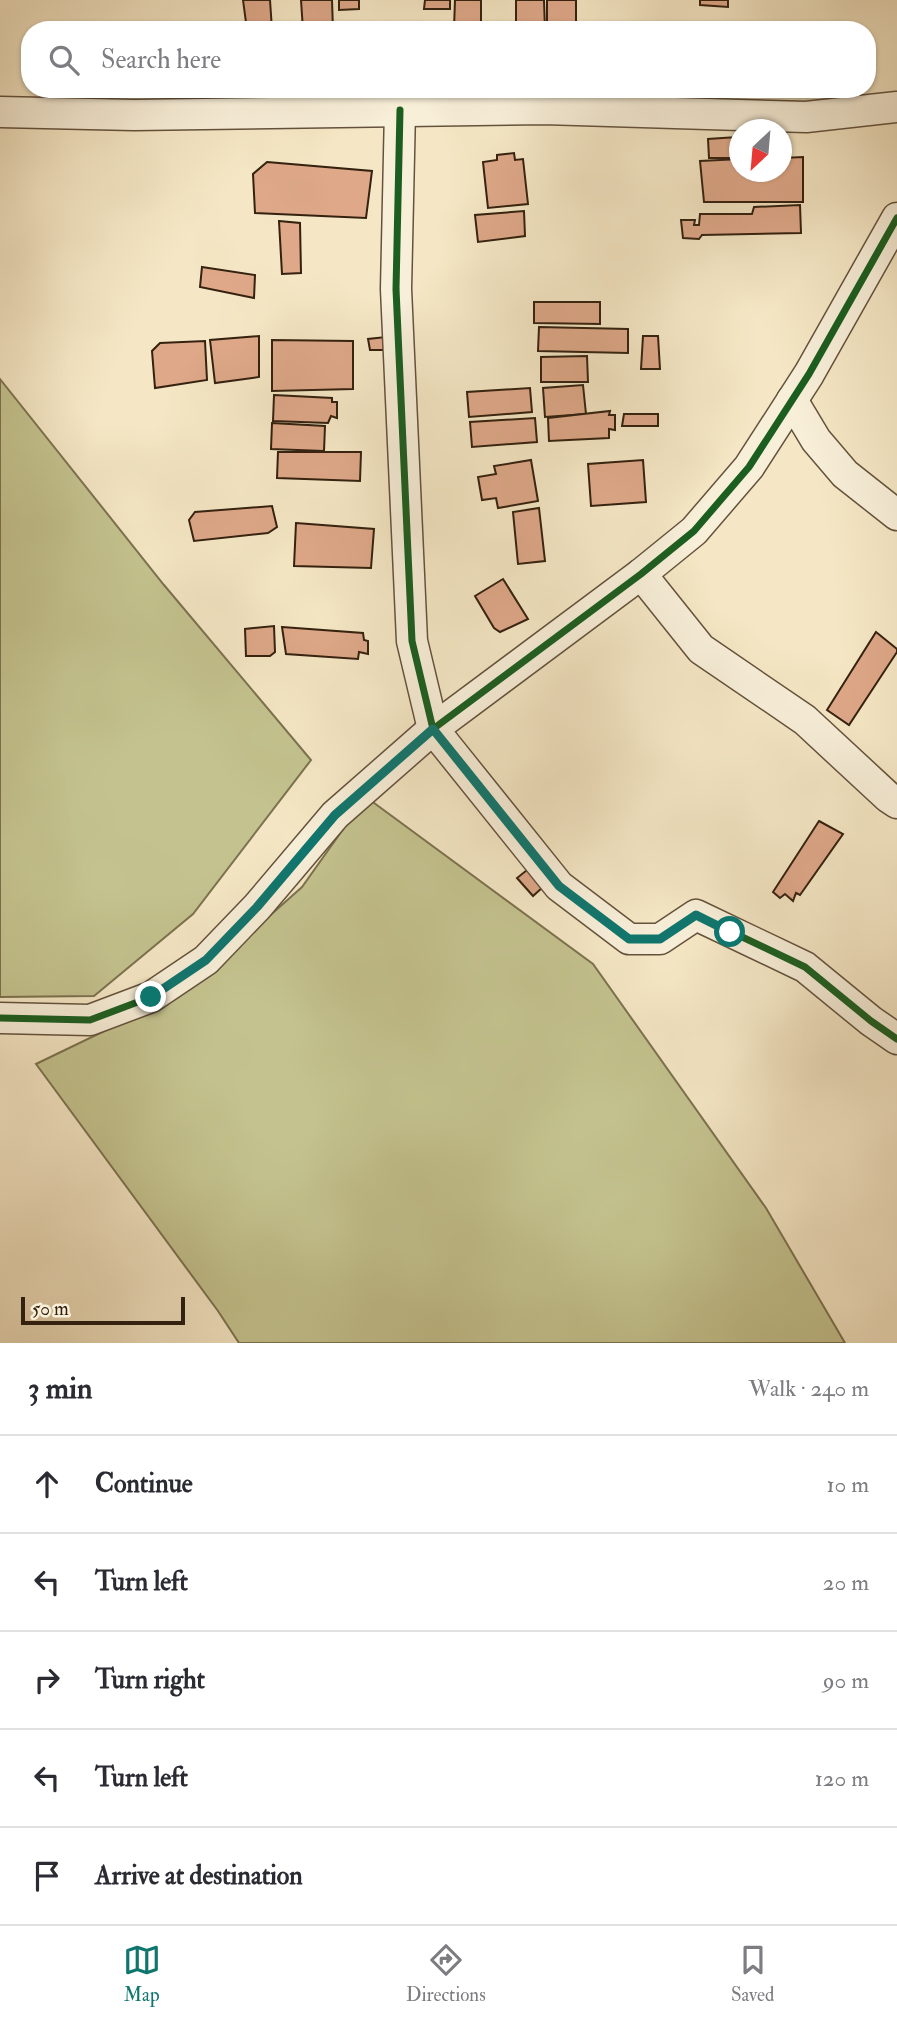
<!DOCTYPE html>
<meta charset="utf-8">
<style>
body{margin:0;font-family:"IM FELL Double Pica",serif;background:#f7f7f7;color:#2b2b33}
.compass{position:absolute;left:729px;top:119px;width:63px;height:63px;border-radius:50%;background:#fff;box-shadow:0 2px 5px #0004;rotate:206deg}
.scale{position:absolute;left:21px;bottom:18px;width:164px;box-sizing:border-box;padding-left:7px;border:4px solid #34210f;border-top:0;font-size:19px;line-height:24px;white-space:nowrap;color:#34210f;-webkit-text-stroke:5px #f8efd9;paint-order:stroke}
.stop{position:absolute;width:21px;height:21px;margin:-16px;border:5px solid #0f766e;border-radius:50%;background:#fff}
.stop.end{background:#0f766e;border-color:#fff;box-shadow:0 2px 7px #0008}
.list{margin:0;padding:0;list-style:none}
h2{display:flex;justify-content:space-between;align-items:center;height:91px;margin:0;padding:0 28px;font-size:30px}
h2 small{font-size:23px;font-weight:400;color:#7c7c81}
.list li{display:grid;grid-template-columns:46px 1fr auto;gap:21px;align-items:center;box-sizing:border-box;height:98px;padding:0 28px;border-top:2px solid #e1e1e2}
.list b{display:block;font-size:26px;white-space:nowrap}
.list em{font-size:23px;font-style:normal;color:#7c7c81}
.icon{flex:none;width:38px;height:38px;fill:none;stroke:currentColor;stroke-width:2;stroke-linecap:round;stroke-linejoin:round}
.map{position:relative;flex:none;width:897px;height:1343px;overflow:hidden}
.search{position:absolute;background:#fff;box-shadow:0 2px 5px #0004;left:21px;right:21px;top:21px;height:77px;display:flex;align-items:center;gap:18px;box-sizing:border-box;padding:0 24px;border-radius:28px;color:#7c7c81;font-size:26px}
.sheet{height:581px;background:#fff}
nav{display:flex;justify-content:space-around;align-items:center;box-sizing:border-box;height:98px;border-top:2px solid #e1e1e2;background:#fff;font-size:19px;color:#7c7c81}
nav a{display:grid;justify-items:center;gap:4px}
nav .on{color:#0f766e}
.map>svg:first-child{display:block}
.green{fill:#c4c38f;stroke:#7c724f;stroke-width:2}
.building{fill:#dea889;stroke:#34210f;stroke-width:2}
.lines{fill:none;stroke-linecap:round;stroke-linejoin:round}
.minor-casing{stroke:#64523c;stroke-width:33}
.minor{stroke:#f8efd9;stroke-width:30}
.cycleway-casing{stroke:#f8efd9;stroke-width:11}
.cycleway{stroke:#1b5e20;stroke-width:7}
.route{stroke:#0f766e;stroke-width:9}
</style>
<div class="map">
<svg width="897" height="1343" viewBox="0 0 897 1343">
<rect width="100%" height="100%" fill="#f5e7c5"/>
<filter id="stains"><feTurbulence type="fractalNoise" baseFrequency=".00286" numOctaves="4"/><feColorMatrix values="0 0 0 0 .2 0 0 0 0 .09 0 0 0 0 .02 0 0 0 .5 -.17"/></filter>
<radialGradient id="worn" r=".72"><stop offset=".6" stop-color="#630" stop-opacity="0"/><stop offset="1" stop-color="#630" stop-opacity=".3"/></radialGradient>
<g class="green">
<path d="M0 379 164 585 311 760 193 914 94 996 0 997Z"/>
<path d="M366 797 593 964 766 1208 845 1343H239L218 1311 36 1064 183 993 302 887Z"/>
</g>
<g class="building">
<path d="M243 0H270L272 30H247Z"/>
<path d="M301 0H332L333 30H303Z"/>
<path d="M339 0H359V9L339 10Z"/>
<path d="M425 0H450V9H424Z"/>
<path d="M455 0H481V24L454 29Z"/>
<path d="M516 0H544L545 30H516Z"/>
<rect x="547" y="0" width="29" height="30"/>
<path d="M700 0H728V7L700 5Z"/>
<path d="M737 137V158H709L708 139Z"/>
<path d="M514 153 515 160 523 159 528 204 488 208 483 162 497 160V155Z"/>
<path d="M803 157V202H704L700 161 740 159V172H782V158Z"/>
<path d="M267 162 372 171 366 218 255 213 253 174Z"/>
<path d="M800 205 801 233 702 235 699 239 683 238 681 220H695L694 225H699L700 214H752L754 207Z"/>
<path d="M524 211 525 236 478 242 475 215Z"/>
<path d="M279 221 300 223 301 273 282 274Z"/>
<path d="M202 267 255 275 254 298 200 287Z"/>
<path d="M534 302H600V324L534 323Z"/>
<path d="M539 327 628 329V353L538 351Z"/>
<path d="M259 336V377L215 383 210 340Z"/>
<path d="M643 336H658L660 369H641Z"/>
<path d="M386 337 387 350H370L368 339Z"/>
<path d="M272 340 353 341V389L272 391Z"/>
<path d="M205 341 207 380 155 388 152 351 160 343Z"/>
<path d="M587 356 588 382H541V357Z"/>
<path d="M583 385 586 414 545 417 543 388Z"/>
<path d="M530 388 532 412 469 417 467 392Z"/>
<path d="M274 395 332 398V402H337V418L331 416 328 423 273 421Z"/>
<path d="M610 411 609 415H615V430L609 429V438L549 441 548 418Z"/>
<path d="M624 414H658V426H622Z"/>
<path d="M535 418 537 442 472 447 470 422Z"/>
<path d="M272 423 325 426 324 451 271 449Z"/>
<path d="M278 452H361L360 481 277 478Z"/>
<path d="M531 460 538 501 498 508 496 498 482 500 478 477 496 474 494 466Z"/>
<path d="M643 460 646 502 591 506 588 464Z"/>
<path d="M272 506 277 527 268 533 194 541 189 520 195 512Z"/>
<path d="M539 508 545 561 518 564 513 512Z"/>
<path d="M296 523 374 529 371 568 294 566Z"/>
<path d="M503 579 528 619 500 632 494 628 475 596Z"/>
<path d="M274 626 275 652 270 656H246L245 629Z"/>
<path d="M282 627 363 633 364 640 368 641V654L359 652 358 659 286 654Z"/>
<path d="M876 632 897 649V652L849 725 827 710Z"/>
<path d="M819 821 843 834 800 895 796 893 793 901 785 894 780 898 773 892Z"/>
<path d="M527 870 543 887 533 896 517 878Z"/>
</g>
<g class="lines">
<g class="minor-casing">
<g id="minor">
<path d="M400 110 396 289 412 641 433 729 559 886 629 939H660L696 915 805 967 871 1021 897 1039"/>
<path d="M0 112 134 115 544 109 806 117 897 107"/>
<path d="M792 400 816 440 845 474 897 515"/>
<path d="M641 574 701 649 805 720 888 797 897 803"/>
<path d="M0 1018 90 1020 151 997 206 960 257 907 335 815 433 729 641 574 694 531 749 467 809 374 897 218"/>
</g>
</g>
<use href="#minor" class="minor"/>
<g class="cycleway-casing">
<g id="cycleway">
<path d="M400 110 396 289 412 641 433 729 559 886 629 939H660L696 915 805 967 871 1021 897 1039"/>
<path d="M0 1018 90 1020 151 997 206 960 257 907 335 815 433 729 641 574 694 531 749 467 809 374 897 218"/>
</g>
</g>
<use href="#cycleway" class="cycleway"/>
</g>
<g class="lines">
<path class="route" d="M151 997 206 960 257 907 335 815 433 729 559 886 629 939H660L696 915 730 932"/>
</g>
<rect width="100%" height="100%" filter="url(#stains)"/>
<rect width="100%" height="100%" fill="url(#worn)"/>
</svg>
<svg class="compass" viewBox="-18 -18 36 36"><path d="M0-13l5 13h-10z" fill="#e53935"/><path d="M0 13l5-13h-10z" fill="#7c7c81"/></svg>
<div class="scale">50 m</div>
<div class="stop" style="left:730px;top:932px"></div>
<div class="stop end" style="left:151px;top:997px"></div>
<div class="search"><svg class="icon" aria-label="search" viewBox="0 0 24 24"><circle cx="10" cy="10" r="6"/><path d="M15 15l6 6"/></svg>Search here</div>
</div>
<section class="sheet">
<h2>3 min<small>Walk · 240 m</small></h2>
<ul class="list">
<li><svg class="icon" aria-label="ahead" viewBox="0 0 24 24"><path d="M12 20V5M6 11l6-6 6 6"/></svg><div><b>Continue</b></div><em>10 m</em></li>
<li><svg class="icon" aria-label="left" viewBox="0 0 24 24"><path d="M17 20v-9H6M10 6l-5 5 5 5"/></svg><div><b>Turn left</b></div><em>20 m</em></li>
<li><svg class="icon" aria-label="right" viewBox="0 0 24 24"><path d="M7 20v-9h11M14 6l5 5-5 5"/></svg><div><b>Turn right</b></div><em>90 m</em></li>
<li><svg class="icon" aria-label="left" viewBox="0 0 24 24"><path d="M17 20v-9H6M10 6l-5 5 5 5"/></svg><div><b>Turn left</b></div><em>120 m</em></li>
<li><svg class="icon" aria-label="arrive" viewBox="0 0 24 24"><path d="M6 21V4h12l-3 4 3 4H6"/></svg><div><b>Arrive at destination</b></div></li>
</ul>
</section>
<nav>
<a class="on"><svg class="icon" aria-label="map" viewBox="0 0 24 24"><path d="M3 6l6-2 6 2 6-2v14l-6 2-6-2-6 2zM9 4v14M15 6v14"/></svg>Map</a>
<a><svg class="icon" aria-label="directions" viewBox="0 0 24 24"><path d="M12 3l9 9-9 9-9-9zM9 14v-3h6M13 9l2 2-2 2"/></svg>Directions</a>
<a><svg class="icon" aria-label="saved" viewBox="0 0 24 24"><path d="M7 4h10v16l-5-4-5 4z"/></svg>Saved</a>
</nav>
